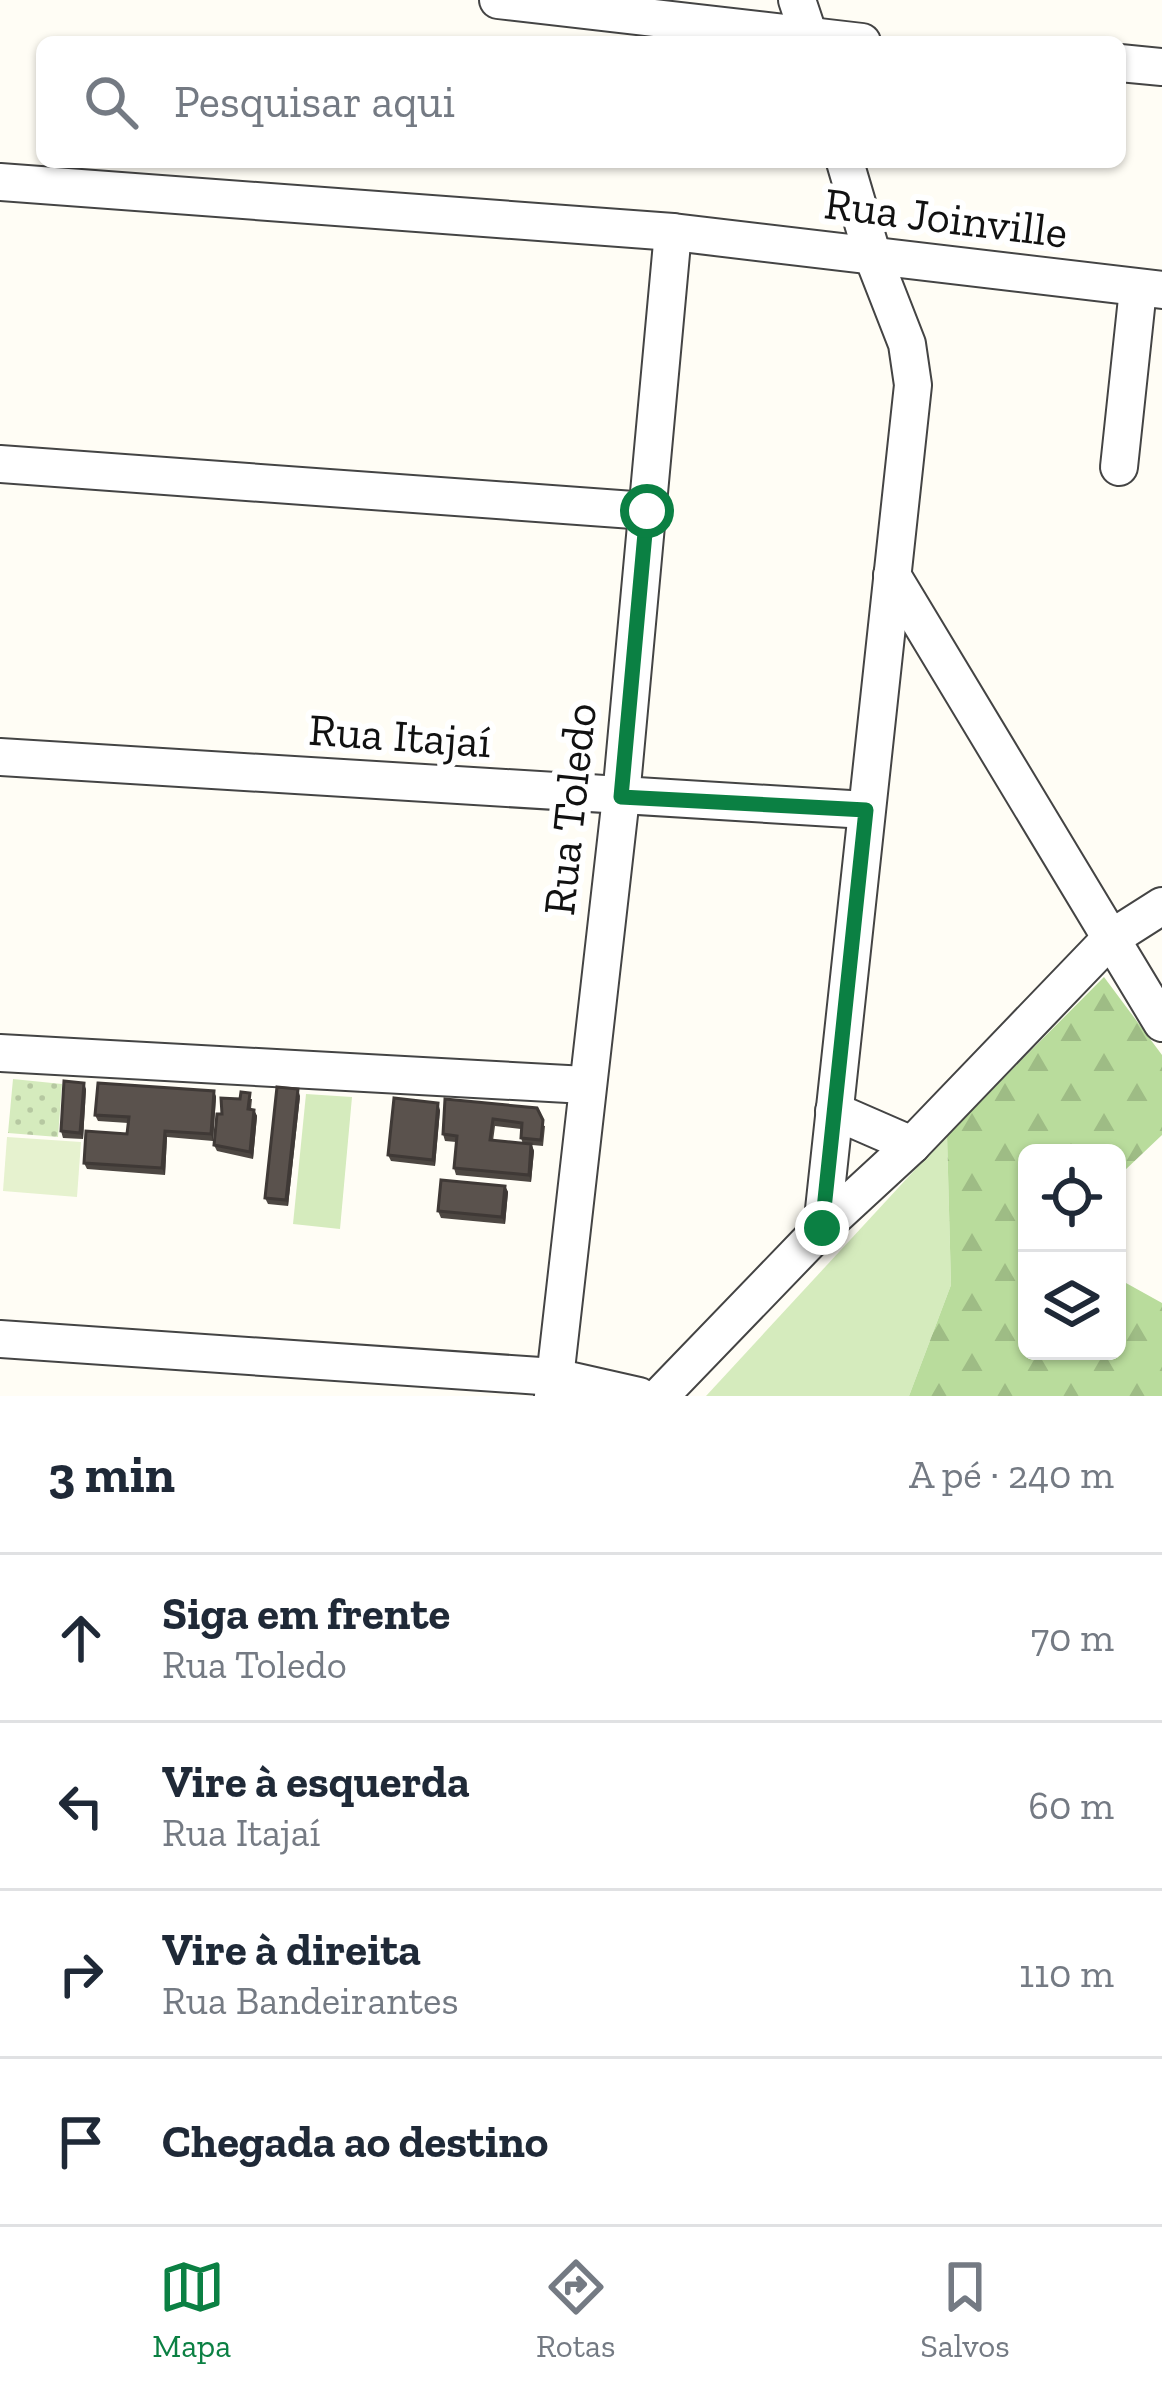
<!DOCTYPE html>
<html lang="pt">
<meta charset="utf-8">
<style>
body{margin:0;font-family:"Zilla Slab",serif;background:#f6f6f7;color:#1f2937}
.controls{position:absolute;right:36px;bottom:36px;display:grid;overflow:hidden;border-radius:18px;box-shadow:0 3px 9px #0004}
.controls button{width:108px;height:108px;display:grid;place-items:center;padding:0;border:0;border-bottom:3px solid #e0e1e3;background:#fff;color:#1f2937;font:60px sans-serif}
.stop{position:absolute;width:36px;height:36px;margin:-27px;border:9px solid #0b8043;border-radius:50%;background:#fff}
.stop.end{background:#0b8043;border-color:#fff;box-shadow:0 3px 12px #0008}
.list{margin:0;padding:0;list-style:none}
h2{display:flex;justify-content:space-between;align-items:center;height:156px;margin:0;padding:0 48px;font-size:51px}
h2 small{font-size:39px;font-weight:400;color:#747a83}
.list li{display:grid;grid-template-columns:78px 1fr auto;gap:36px;align-items:center;box-sizing:border-box;height:168px;padding:0 48px;border-top:3px solid #e0e1e3}
.list b{display:block;font-size:45px;white-space:nowrap}
.list p{margin:0;font-size:39px;white-space:nowrap;color:#747a83}
.list em{font-size:39px;font-style:normal;color:#747a83}
.icon{flex:none;width:66px;height:66px;fill:none;stroke:currentColor;stroke-width:2;stroke-linecap:round;stroke-linejoin:round}
.map{position:relative;flex:none;width:1162px;height:1396px;overflow:hidden}
.search{position:absolute;background:#fff;box-shadow:0 3px 9px #0004;left:36px;right:36px;top:36px;height:132px;display:flex;align-items:center;gap:30px;box-sizing:border-box;padding:0 42px;border-radius:18px;color:#747a83;font-size:45px}
.sheet{height:828px;background:#fff}
nav{display:flex;justify-content:space-around;align-items:center;box-sizing:border-box;height:168px;border-top:3px solid #e0e1e3;background:#fff;font-size:33px;color:#747a83}
nav a{display:grid;justify-items:center;gap:6px}
nav .on{color:#0b8043}
.map>svg:first-child{display:block}
.grass{fill:#d5ebbd}
.forest{fill:url(#forest-firs)}
.park{fill:url(#park-dots)}
.pitch{fill:#e6f2cf}
.lines{fill:none;stroke-linecap:round;stroke-linejoin:round}
.minor-casing{stroke:#444;stroke-width:40}
.minor{stroke:#fff;stroke-width:36}
.wall{fill:#4d4742;fill-rule:evenodd}
.shaded-wall{fill:#3f3936}
.building{fill:#5a524d;stroke:#3f3936;stroke-width:3}
.route{stroke:#0b8043;stroke-width:15}
.labels{text-anchor:middle;stroke-width:12;stroke-linejoin:round;paint-order:stroke}
.street-label{font-size:45px;fill:#111;stroke:#fff}
</style>
<div class="map">
<svg width="1162" height="1396" viewBox="0 0 1162 1396">
<defs>
<pattern id="forest-firs" width="22" height="20" patternUnits="userSpaceOnUse" patternTransform="scale(3)"><rect width="22" height="20" fill="#b9dc9c"/><path d="M5 1l3.5 6h-7zM16 11l3.5 6h-7z" fill="#9ebc85"/></pattern>
<pattern id="park-dots" width="8" height="8" patternUnits="userSpaceOnUse" patternTransform="scale(3)"><rect width="8" height="8" fill="#d5ebbd"/><path d="M2 2h.1M6 6h.1" fill="none" stroke="#b6c8a1" stroke-width="1.8" stroke-linecap="round"/></pattern>
</defs>
<rect width="100%" height="100%" fill="#fffdf5"/>
<g class="grass">
<path d="M306 1094 352 1097 340 1229 293 1224Z"/>
<path d="M947 1135 951 1285 909 1396H706Z"/>
</g>
<path class="forest" d="M1104 977 1162 1055V1135L1123 1172 1117 1188V1153H1027V1351H1117V1278L1162 1303V1396H909L951 1285 947 1135Z"/>
<path class="park" d="M13 1079 62 1084 58 1137 8 1133Z"/>
<path class="pitch" d="M7 1137 81 1142 77 1197 3 1191Z"/>
<g class="lines">
<g class="minor-casing">
<g id="minor">
<path d="M498 0 862 42"/>
<path d="M797 0 811 42"/>
<path d="M1120 63 1162 67"/>
<path d="M0 182 673 232 1162 290"/>
<path d="M0 464 647 511"/>
<path d="M1119 467 1138 289"/>
<path d="M892 575 1162 1023"/>
<path d="M0 757 866 810"/>
<path d="M0 1053 586 1085"/>
<path d="M834 1111 912 1145"/>
<path d="M822 1228 913 385 907 344 873 257 845 162"/>
<path d="M0 1339 555 1377 639 1396"/>
<path d="M553 1396 621 797 673 232"/>
<path d="M660 1396 822 1228 912 1145 1110 939 1162 906"/>
</g>
</g>
<use href="#minor" class="minor"/>
</g>
<g class="wall">
<path d="M86 1089 83 1139 63 1138 61 1131Z"/>
<path d="M214 1091 216 1097 213 1141 167 1137 165 1175 87 1169 84 1163 127 1134 128 1123 98 1121 95 1115Z"/>
<path d="M300 1096 288 1206 268 1204 265 1198Z"/>
<path d="M240 1099H252L251 1109 254 1110 257 1116 253 1159 217 1151 214 1145 222 1114Z"/>
<path d="M445 1099 545 1126 543 1146 532 1145 534 1151 531 1182 456 1175 454 1168 456 1142 445 1141 443 1134ZM495 1126 521 1129V1138L523 1144 493 1141Z"/>
<path d="M440 1110 435 1166 391 1161 388 1155Z"/>
<path d="M505 1186 508 1192 505 1224 441 1218 438 1211Z"/>
</g>
<g class="shaded-wall">
<path d="M84 1083 86 1089 83 1139 80 1133Z"/>
<path d="M298 1089 300 1096 288 1206 286 1200Z"/>
<path d="M214 1091 216 1097 213 1141 211 1134Z"/>
<path d="M438 1103 440 1110 435 1166 433 1160Z"/>
<path d="M254 1110 257 1116 253 1159 250 1152Z"/>
<path d="M165 1131 167 1137 165 1175 162 1168Z"/>
<path d="M531 1144 534 1151 531 1182 529 1175Z"/>
<path d="M505 1186 508 1192 505 1224 502 1217Z"/>
</g>
<g class="building">
<path d="M64 1081 84 1083 80 1133 61 1131Z"/>
<path d="M98 1083 214 1091 211 1134 165 1131 162 1168 84 1163 86 1131 127 1134 129 1117 95 1115Z"/>
<path d="M277 1087 298 1089 286 1200 265 1198Z"/>
<path d="M241 1092 250 1093 248 1109 254 1110 250 1152 214 1145 217 1114H222L221 1098 240 1099Z"/>
<path d="M394 1098 438 1103 433 1160 388 1155Z"/>
<path d="M445 1099 537 1108 543 1120 541 1140 521 1138 522 1123 493 1119 490 1140 531 1144 529 1175 454 1168 457 1136 443 1134Z"/>
<path d="M441 1180 505 1186 502 1217 438 1211Z"/>
</g>
<g class="lines">
<path class="route" d="M647 511 621 797 866 810 822 1228"/>
</g>
<g class="labels">
<g class="street-label">
<text transform="translate(946 217) rotate(7)" y="16">Rua Joinville</text>
<text transform="translate(400 735) rotate(4)" y="16">Rua Itajaí</text>
<text transform="translate(569 809) rotate(-84)" y="16">Rua Toledo</text>
</g>
</g>
</svg>
<div class="controls">
<button><svg class="icon" aria-label="locate" viewBox="0 0 24 24"><circle cx="12" cy="12" r="6"/><path d="M12 2v4M12 18v4M2 12h4M18 12h4"/></svg></button>
<button><svg class="icon" aria-label="layers" viewBox="0 0 24 24"><path d="M12 4l9 5-9 5-9-5zM3 14l9 5 9-5"/></svg></button>
</div>
<div class="stop" style="left:647px;top:511px"></div>
<div class="stop end" style="left:822px;top:1228px"></div>
<div class="search"><svg class="icon" aria-label="search" viewBox="0 0 24 24"><circle cx="10" cy="10" r="6"/><path d="M15 15l6 6"/></svg>Pesquisar aqui</div>
</div>
<section class="sheet">
<h2>3 min<small>A pé · 240 m</small></h2>
<ul class="list">
<li><svg class="icon" aria-label="ahead" viewBox="0 0 24 24"><path d="M12 20V5M6 11l6-6 6 6"/></svg><div><b>Siga em frente</b><p>Rua Toledo</p></div><em>70 m</em></li>
<li><svg class="icon" aria-label="left" viewBox="0 0 24 24"><path d="M17 20v-9H6M10 6l-5 5 5 5"/></svg><div><b>Vire à esquerda</b><p>Rua Itajaí</p></div><em>60 m</em></li>
<li><svg class="icon" aria-label="right" viewBox="0 0 24 24"><path d="M7 20v-9h11M14 6l5 5-5 5"/></svg><div><b>Vire à direita</b><p>Rua Bandeirantes</p></div><em>110 m</em></li>
<li><svg class="icon" aria-label="arrive" viewBox="0 0 24 24"><path d="M6 21V4h12l-3 4 3 4H6"/></svg><div><b>Chegada ao destino</b></div></li>
</ul>
</section>
<nav>
<a class="on"><svg class="icon" aria-label="map" viewBox="0 0 24 24"><path d="M3 6l6-2 6 2 6-2v14l-6 2-6-2-6 2zM9 4v14M15 6v14"/></svg>Mapa</a>
<a><svg class="icon" aria-label="directions" viewBox="0 0 24 24"><path d="M12 3l9 9-9 9-9-9zM9 14v-3h6M13 9l2 2-2 2"/></svg>Rotas</a>
<a><svg class="icon" aria-label="saved" viewBox="0 0 24 24"><path d="M7 4h10v16l-5-4-5 4z"/></svg>Salvos</a>
</nav>
